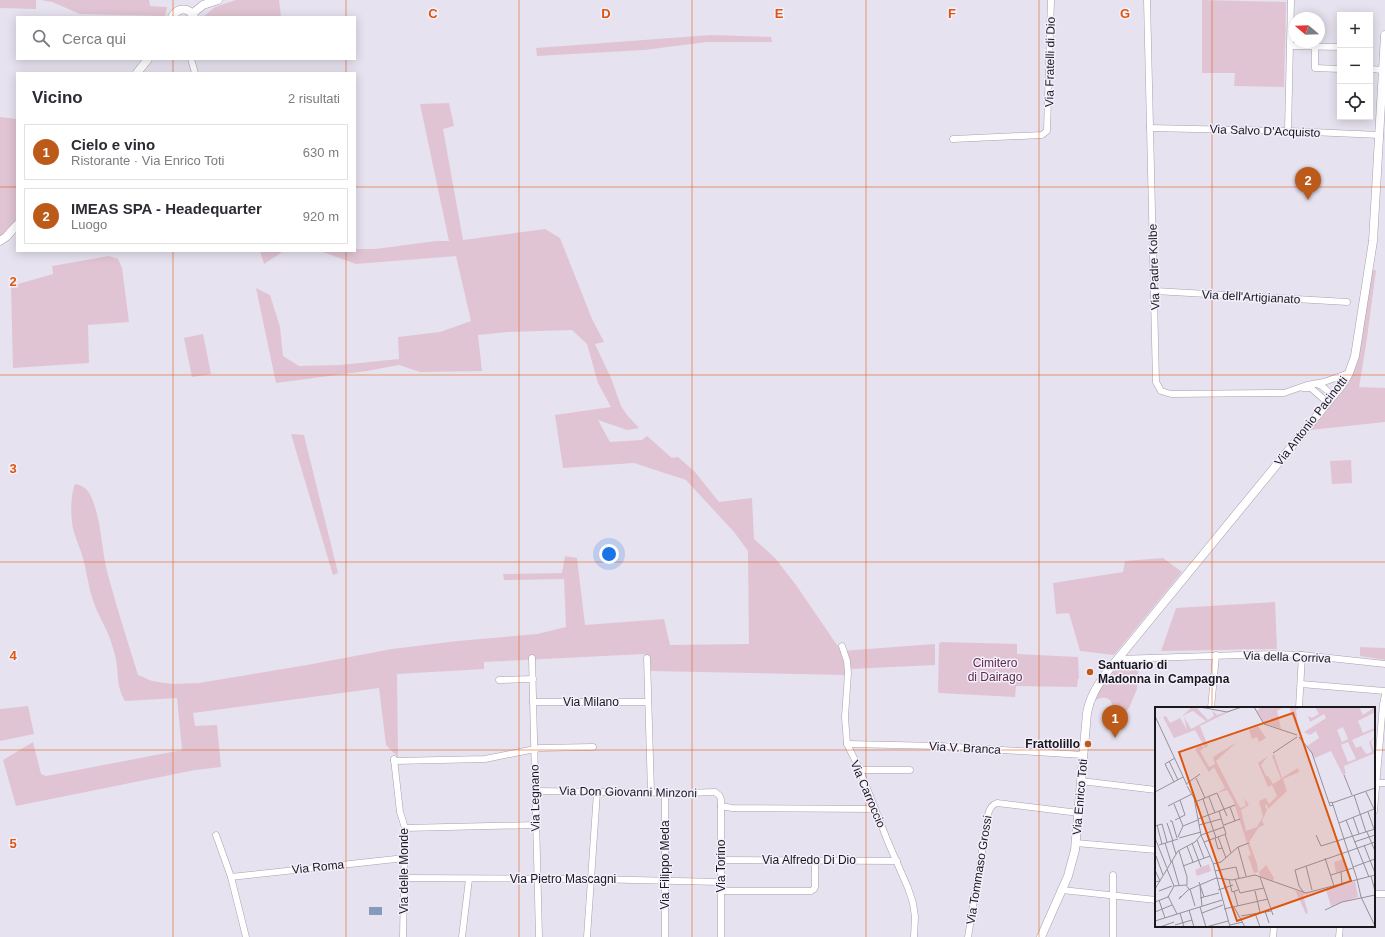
<!DOCTYPE html>
<html lang="it">
<meta charset="utf-8">
<style>
body{margin:0;font-family:Helvetica,sans-serif;background:#f2f2f3;color:#2b2b33}
.controls{position:absolute;right:12px;top:12px;display:grid;overflow:hidden;border-radius:0px;box-shadow:0 2px 10px #0003}
.controls button{width:36px;height:36px;display:grid;place-items:center;padding:0;border:0;border-bottom:1px solid #e1e1e2;background:#fff;color:#2b2b33;font:20px sans-serif}
.compass{position:absolute;left:1289px;top:12px;width:36px;height:36px;border-radius:50%;background:#fff;box-shadow:0 2px 10px #0003;rotate:289deg}
.you{position:absolute;left:609px;top:554px;width:14px;height:14px;margin:-10px;border:3px solid #fff;border-radius:50%;background:#1a73e8;box-shadow:0 0 0 6px #1a73e833}
.badge{display:grid;place-items:center;width:26px;height:26px;border-radius:50%;background:#bc5b19;color:#fff;font-size:13px;font-weight:700}
.pin{position:absolute;translate:-50% -33px;filter:drop-shadow(0 1px 2px #0008)}
.pin::after{content:'';position:absolute;top:21px;width:14px;height:12px;background:inherit;clip-path:polygon(0 0,100% 0,50% 100%)}
.list{margin:0;padding:0;list-style:none}
h2{display:flex;justify-content:space-between;align-items:center;height:52px;margin:0;padding:0 16px;font-size:17px}
h2 small{font-size:13px;font-weight:400;color:#7c7c81}
.list li{display:grid;grid-template-columns:26px 1fr auto;gap:12px;align-items:center;box-sizing:border-box;height:56px;margin:0 8px 8px;padding:0 8px;border:1px solid #e1e1e2;border-radius:0px}
.list b{display:block;font-size:15px;white-space:nowrap}
.list p{margin:0;font-size:13px;white-space:nowrap;color:#7c7c81}
.list em{font-size:13px;font-style:normal;color:#7c7c81}
.icon{flex:none;width:22px;height:22px;fill:none;stroke:currentColor;stroke-width:2;stroke-linecap:round;stroke-linejoin:round}
.map{position:relative;flex:none;width:1385px;height:937px;overflow:hidden}
.search{position:absolute;background:#fff;box-shadow:0 2px 10px #0003;left:16px;top:16px;width:340px;height:44px;display:flex;align-items:center;gap:10px;box-sizing:border-box;padding:0 14px;border-radius:0px;color:#7c7c81;font-size:15px}
.panel{position:absolute;background:#fff;box-shadow:0 2px 10px #0003;left:16px;top:72px;width:340px;height:180px;border-radius:0px}
.map>svg:first-child{display:block}
.green{fill:#e1c4d3}
.water{fill:#869abc}
.lines{fill:none;stroke-linecap:round;stroke-linejoin:round}
.street-casing{stroke:#a6a1ae;stroke-width:7}
.secondary-casing{stroke:#a6a1ae;stroke-width:9}
.street{stroke:#fff;stroke-width:6}
.secondary{stroke:#fff;stroke-width:8}
.grid{fill:none;stroke:#de560d;stroke-width:1;stroke-opacity:0.55}
.poi-dot{fill:#bc5b19;stroke:#f4effc;stroke-width:1.5}
.labels{text-anchor:middle;stroke-width:3;stroke-linejoin:round;paint-order:stroke}
.street-label{font-size:12px;fill:#19181c;stroke:#f4effc}
.park-label{font-size:12px;fill:#602c4a;stroke:#f4effc}
.poi-label{font-size:12px;font-weight:bold;fill:#19181c;stroke:#f4effc;text-anchor:start}
.inset-road{fill:none;stroke:#95919b;stroke-width:1}
.view{fill:#de560d;fill-opacity:0.15;stroke:#de560d;stroke-width:2}
.inset-edge{fill:none;stroke:#19181c;stroke-width:2}
.grid-label{font-size:13px;text-anchor:middle;font-weight:bold;fill:#de560d;stroke:#f4effc;stroke-width:3;stroke-linejoin:round;paint-order:stroke}
</style>
<div class="map">
<svg width="1385" height="937" viewBox="0 0 1385 937">
<rect width="100%" height="100%" fill="#e7e2ef"/>
<g class="green">
<path d="M0 0H36V9L0 8Z"/>
<path d="M41 0H149L150 6 167 7 165 16 80 14 52 2Z"/>
<path d="M236 0H279L281 17H203L215 7Z"/>
<path d="M1202 0 1286 2 1284 87 1234 86 1235 73H1202Z"/>
<path d="M711 35 771 37 772 42H707L644 50 537 56 536 48Z"/>
<path d="M449 103 454 126 443 129 463 240 545 229 560 238 592 319 604 342 595 344 611 378 621 406 627 415 639 428 627 430 598 420 610 442 642 440 647 436 672 458 678 457 695 472 719 502 752 498 754 539 775 558 796 585 841 651 935 644V665L850 669 846 675 650 671V666L644 654 484 662V669L397 674 398 757 386 745 379 688 193 713 195 726 217 725 221 767 195 770 16 806 3 760 33 742 41 774 46 776 182 750 177 698 125 701C116 685 119 676 116 660 115 654 113 648 111 642 107 628 98 616 94 603 88 587 87 571 82 555 80 548 77 542 75 535 70 523 70 496 75 484 82 485 86 488 90 494 102 519 101 549 108 575 117 609 128 642 138 675L152 681 165 683 174 684 199 683 307 665 392 649 458 641 537 634 566 627 564 579 504 580 503 574 562 573 565 556 577 558 585 625 664 619 670 645 749 644 748 551 734 532 686 480 634 463 563 468 555 415 611 407 598 383 587 344 572 330 507 332 478 335 482 371 420 372 399 365 367 371 276 383 256 288 270 295 280 327 283 356 299 366 340 365 399 359 398 337 440 332 471 321 456 256 356 264 320 251H355V249H375L436 241H449L420 104Z"/>
<path d="M0 117 17 119V219L5 234 0 237Z"/>
<path d="M260 251H284L264 264Z"/>
<path d="M109 256 118 259 122 268 129 322 88 325 89 363 13 368 11 286 53 274 52 266Z"/>
<path d="M1370 270H1376L1366 345 1359 387 1385 388V422L1310 430 1349 383 1360 349Z"/>
<path d="M203 334 211 374 192 377 184 338Z"/>
<path d="M291 434 304 435 338 573 333 575Z"/>
<path d="M1351 460 1352 483 1332 484 1330 461Z"/>
<path d="M1163 558 1182 572 1114 655 1080 651 1069 613 1056 614 1053 583 1123 572 1125 561Z"/>
<path d="M1275 602 1277 649 1161 651 1176 608Z"/>
<path d="M941 642 1017 644V654L1078 657 1079 678 1078 679 1077 687 1016 686 1015 697 939 693 938 691 939 644Z"/>
<path d="M1360 647 1385 648V660L1360 656Z"/>
<path d="M1133 661V663H1139L1137 689 1129 708 1118 720 1111 719C1112 714 1113 710 1112 705 1111 696 1100 696 1094 701L1098 690 1120 662Z"/>
<path d="M28 706 34 734 0 741V709Z"/>
</g>
<rect class="water" x="369" y="907" width="13" height="8"/>
<g class="lines">
<g class="street-casing">
<g id="street">
<path d="M1147 0 1156 382 1161 391 1171 394 1284 393 1307 385 1324 382 1349 373"/>
<path d="M1290 46 1340 47"/>
<path d="M1315 46V68L1340 69"/>
<path d="M191 59 195 73"/>
<path d="M1370 69 1383 70"/>
<path d="M1150 128 1288 131 1380 135"/>
<path d="M1288 131 1291 0"/>
<path d="M953 139 1042 135 1047 131 1051 0"/>
<path d="M1155 291 1347 302"/>
<path d="M1316 384 1322 386 1333 396"/>
<path d="M1303 388H1311L1327 402"/>
<path d="M842 646 847 661 848 673 845 717 847 744 860 770 888 842 908 888 913 903 915 917 914 937"/>
<path d="M532 658 539 937"/>
<path d="M647 658 651 792"/>
<path d="M1118 659 1273 654 1302 655 1385 664"/>
<path d="M499 680 533 679"/>
<path d="M1301 684 1385 691"/>
<path d="M533 702H648"/>
<path d="M1211 708 1216 655"/>
<path d="M1299 708 1302 655"/>
<path d="M847 744 940 746 1083 755"/>
<path d="M394 759 400 812 405 828 403 937"/>
<path d="M394 761 485 759 540 748 593 747"/>
<path d="M860 770H910"/>
<path d="M1081 781 1156 790"/>
<path d="M1376 783H1385"/>
<path d="M535 791 687 793 715 792 719 795 721 799V937"/>
<path d="M665 793V937"/>
<path d="M721 806 732 808 875 809"/>
<path d="M1374 811 1383 704 1385 694"/>
<path d="M405 828 536 825"/>
<path d="M216 835 231 877 246 937"/>
<path d="M1076 843 1156 850"/>
<path d="M721 860 897 861"/>
<path d="M1113 875V937"/>
<path d="M231 877 405 858"/>
<path d="M405 878 590 879 721 882"/>
<path d="M1062 890 1156 900"/>
<path d="M721 891H811L814 889 815 887V860"/>
<path d="M1374 894H1385"/>
<path d="M462 937 469 879"/>
<path d="M587 937 597 792"/>
<path d="M968 937 988 815C989 809 991 805 997 803L1079 813"/>
<path d="M1273 937 1274 926"/>
<path d="M1339 937 1340 926"/>
</g>
</g>
<g class="secondary-casing">
<g id="secondary">
<path d="M192 14 203 5 218 0"/>
<path d="M172 17C178 7 189 7 194 17"/>
<path d="M137 73 148 59"/>
<path d="M0 241 6 237 17 225"/>
<path d="M1041 937 1068 876 1075 850 1087 713C1090 696 1098 685 1107 672L1342 385 1349 373 1355 356 1373 241 1385 35"/>
</g>
</g>
<use href="#street" class="street"/>
<use href="#secondary" class="secondary"/>
</g>
<path class="grid" d="M173 0V17M346 0V17M519 0V937M692 0V937M866 0V937M1039 0V937M1212 0V708M173 59V73M346 59V73M0 187H17M355 187H1385M173 251V937M346 251V937M0 375H1385M0 562H1385M0 750H1156M1374 750H1385M1212 926V937"/>
<g class="poi-dot">
<circle cx="1090" cy="672" r="4"/>
<circle cx="1088" cy="744" r="4"/>
</g>
<g class="labels">
<g class="street-label">
<text transform="translate(1050 62) rotate(-89)" y="4">Via Fratelli di Dio</text>
<text transform="translate(1265 131) rotate(2)" y="4">Via Salvo D'Acquisto</text>
<text transform="translate(1154 267) rotate(-92)" y="4">Via Padre Kolbe</text>
<text transform="translate(1251 297) rotate(3)" y="4">Via dell'Artigianato</text>
<text transform="translate(1311 421) rotate(-52)" y="4">Via Antonio Pacinotti</text>
<text transform="translate(1287 657) rotate(2)" y="4">Via della Corriva</text>
<text x="591" y="706">Via Milano</text>
<text transform="translate(965 748) rotate(3)" y="4">Via V. Branca</text>
<text transform="translate(628 792) rotate(1)" y="4">Via Don Giovanni Minzoni</text>
<text transform="translate(868 794) rotate(67)" y="4">Via Carroccio</text>
<text transform="translate(1080 797) rotate(-85)" y="4">Via Enrico Toti</text>
<text transform="translate(535 798) rotate(-91)" y="4">Via Legnano</text>
<text x="809" y="864">Via Alfredo Di Dio</text>
<text transform="translate(665 865) rotate(-90)" y="4">Via Filippo Meda</text>
<text transform="translate(721 866) rotate(-90)" y="4">Via Torino</text>
<text transform="translate(318 867) rotate(-6)" y="4">Via Roma</text>
<text transform="translate(979 870) rotate(-81)" y="4">Via Tommaso Grossi</text>
<text transform="translate(404 871) rotate(-90)" y="4">Via delle Monde</text>
<text x="563" y="883">Via Pietro Mascagni</text>
</g>
<g class="park-label">
<text x="995" y="667">Cimitero<tspan x="995" dy="14">di Dairago</tspan></text>
</g>
<g class="poi-label">
<text x="1098" y="669">Santuario di<tspan x="1098" dy="14">Madonna in Campagna</tspan></text>
<text x="1080" y="748" text-anchor="end">Frattolillo</text>
</g>
</g>
<g transform="translate(1155 707)">
<rect width="220" height="220" fill="#e7e2ef"/>
<path d="M37 0 42 1 53 13 59 9 57 3 62 8 84 0 45 19 53 39 50 41 40 23 19 31 8 10 11 9 15 16 25 11 32 23 29 10 36 22 51 14 38 4 27 9ZM106 0H129L122 4 126 22 109 16 102 4ZM134 0H147L141 3 144 27ZM160 0H204L208 8 220 0V5L203 14 208 26 220 21V23L197 33 201 41 206 39 211 47 217 45 214 35 220 30 216 35 220 46 189 59 191 67 188 68 176 44 160 51 152 39 164 31 161 24 155 28 149 25 171 11 169 7 155 15 153 9 157 11 164 7ZM188 20 193 32 187 35 182 23ZM193 35 201 52 193 55 186 38ZM103 19 111 31 104 35 102 30 97 32 94 23ZM82 35 61 54 85 101 91 99 89 91 94 98 86 103 91 124 102 120 108 110 104 94 111 91 114 97 122 89 117 78 113 80 103 56 113 49 106 58 111 69H113L118 77 126 72 117 49 119 47 127 71 143 61 144 65 128 72 132 84 113 102 112 97 110 99 112 103 107 114 109 118 104 120 94 135 102 157 103 165 99 166 93 149 96 148 78 93 72 83 62 86 70 81 59 60 54 65 40 42 46 38 49 41 45 44 54 60 60 57 58 50ZM188 152 191 163 181 166 179 155ZM54 157 56 164 42 169 40 163ZM111 158 119 171 118 174 105 169 104 165ZM200 174 203 190 176 199 171 183ZM140 183 148 186 162 184 148 188 153 206 151 207Z" fill="#e1c4d3" fill-rule="evenodd"/>
<path class="inset-road" d="M45 0 72 5 87 0M99 0 109 17 142 28M0 9 32 78M144 30 157 46 174 96M118 46 142 30M14 54 23 73M189 68 197 88M41 71 50 91M19 75 10 57 20 51M31 77 45 67M32 79 39 91 46 128 58 156 75 220M0 85 28 70M211 85 220 104M62 86 72 109M199 88 211 125M54 90 60 106M48 92 61 131M40 95 62 86M174 96 177 95 178 98 175 99ZM177 96 220 81M19 97 28 119 23 130M178 98 202 172 206 190 220 219M13 99 37 87M75 100 80 114M213 105 219 122M198 110 204 127M43 112 80 98M20 113 30 108 25 93M191 113 214 170M15 114H17L22 131M12 116 18 134M184 116 219 102M2 118 7 137M44 118 66 112M69 118 85 112M0 119 7 117 12 135M28 119 43 113M212 125 220 144M70 127 76 146M46 128 69 120M161 128 166 139 220 122M63 130 71 151M0 131 12 161M24 131 46 125M60 131 63 142 67 141M42 133 49 151M17 134 21 147M49 135 71 127 64 104M199 135 220 128M10 136 16 155M37 136 46 160M4 138 23 132M209 138 220 166M32 139 38 155M83 140 91 169M24 144 32 170V178M1 149 8 168M170 151 179 179M17 154 24 178M58 157 66 155 83 140 94 136M28 159 55 149M151 159 157 183M198 160 220 152M12 162 19 179M0 163 5 174 0 175M60 164 81 160 84 171M186 165 187 177M176 168 198 161M216 169 220 184M105 170 118 208M74 172 77 185 83 183M80 172 85 186 109 181M44 175 49 190M45 179 47 199M0 182 23 144 40 135 46 128M35 182 40 199M63 183 78 178M4 184 17 179M79 184 83 199M100 184 105 205M149 186 144 179 140 163 220 135M13 189 22 207M26 189 24 192 33 183 61 171 77 173 100 168 151 186 220 168M45 191 64 186M4 193 10 211M0 195 13 190 19 179 31 178 34 182M45 200 51 220M79 200 90 220M69 202 113 192M34 203 39 220M170 203 187 195 220 188M110 204 114 216M0 205 17 198M25 206 29 220M47 206 68 198M100 206 105 220M86 209 116 204M0 214 67 193M20 218 37 213M75 218 88 215M5 220 19 215M51 220 73 214"/>
<path class="view" d="M138 6 196 174 82 214 24 45Z"/>
<rect width="220" height="220" class="inset-edge"/>
</g>
<g class="grid-label">
<text x="433" y="18">C</text>
<text x="606" y="18">D</text>
<text x="779" y="18">E</text>
<text x="952" y="18">F</text>
<text x="1125" y="18">G</text>
<text x="13" y="286">2</text>
<text x="13" y="473">3</text>
<text x="13" y="660">4</text>
<text x="13" y="848">5</text>
</g>
</svg>
<div class="controls">
<button>+</button>
<button>−</button>
<button><svg class="icon" aria-label="locate" viewBox="0 0 24 24"><circle cx="12" cy="12" r="6"/><path d="M12 2v4M12 18v4M2 12h4M18 12h4"/></svg></button>
</div>
<svg class="compass" viewBox="-18 -18 36 36"><path d="M0-13l5 13h-10z" fill="#e53935"/><path d="M0 13l5-13h-10z" fill="#7c7c81"/></svg>
<div class="you"></div>
<div class="pin badge" style="left:1115px;top:738px">1</div>
<div class="pin badge" style="left:1308px;top:200px">2</div>
<div class="search"><svg class="icon" aria-label="search" viewBox="0 0 24 24"><circle cx="10" cy="10" r="6"/><path d="M15 15l6 6"/></svg>Cerca qui</div>
<section class="panel">
<h2>Vicino<small>2 risultati</small></h2>
<ul class="list">
<li><span class="badge">1</span><div><b>Cielo e vino</b><p>Ristorante · Via Enrico Toti</p></div><em>630 m</em></li>
<li><span class="badge">2</span><div><b>IMEAS SPA - Headequarter</b><p>Luogo</p></div><em>920 m</em></li>
</ul>
</section>
</div>
